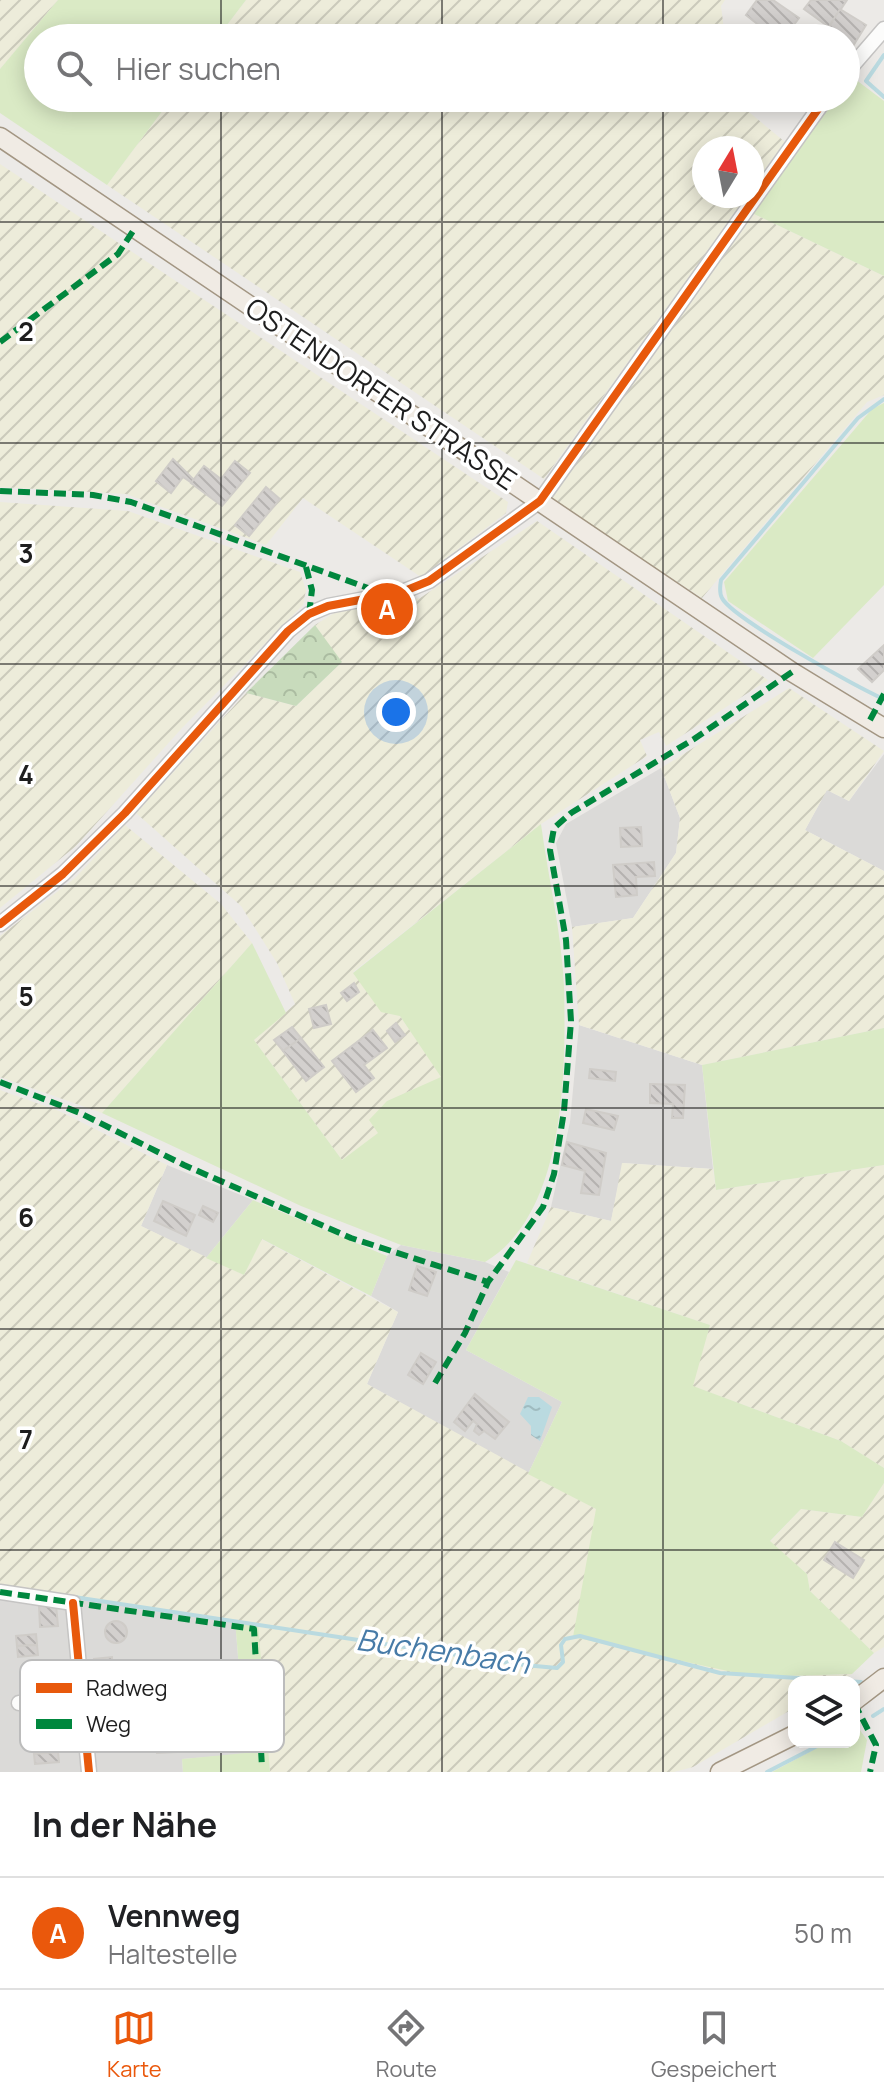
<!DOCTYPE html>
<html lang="de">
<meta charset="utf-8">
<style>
body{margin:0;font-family:Manrope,sans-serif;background:#f2f2f2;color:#202124}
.controls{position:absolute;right:24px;bottom:24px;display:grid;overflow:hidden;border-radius:16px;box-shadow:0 4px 20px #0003}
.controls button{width:72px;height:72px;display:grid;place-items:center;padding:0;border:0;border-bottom:2px solid #e0e0e0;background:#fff;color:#202124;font:40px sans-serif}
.compass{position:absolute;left:692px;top:136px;width:72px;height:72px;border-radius:50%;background:#fff;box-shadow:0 4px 20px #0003;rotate:10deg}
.you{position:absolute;left:396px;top:712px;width:28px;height:28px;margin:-20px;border:6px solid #fff;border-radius:50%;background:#1a73e8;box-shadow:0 0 0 12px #1a73e833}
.badge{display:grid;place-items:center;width:52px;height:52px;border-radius:50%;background:#ea580c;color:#fff;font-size:26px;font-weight:700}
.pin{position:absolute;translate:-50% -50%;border:4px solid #fff;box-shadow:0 2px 8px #0006}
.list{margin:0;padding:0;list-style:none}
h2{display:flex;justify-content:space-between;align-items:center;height:104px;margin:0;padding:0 32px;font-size:34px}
h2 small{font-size:26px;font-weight:400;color:#757577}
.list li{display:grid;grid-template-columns:52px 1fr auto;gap:24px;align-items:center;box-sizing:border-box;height:112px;padding:0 32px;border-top:2px solid #e0e0e0}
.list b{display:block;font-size:30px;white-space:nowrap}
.list p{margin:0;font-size:26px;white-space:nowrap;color:#757577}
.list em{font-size:26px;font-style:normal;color:#757577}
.icon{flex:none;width:44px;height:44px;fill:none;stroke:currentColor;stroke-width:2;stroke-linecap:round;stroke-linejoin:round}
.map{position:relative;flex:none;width:884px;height:1772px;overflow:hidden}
.search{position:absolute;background:#fff;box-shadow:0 4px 20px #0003;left:24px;right:24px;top:24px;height:88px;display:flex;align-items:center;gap:20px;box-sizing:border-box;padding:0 28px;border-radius:44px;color:#757577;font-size:30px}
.sheet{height:216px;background:#fff}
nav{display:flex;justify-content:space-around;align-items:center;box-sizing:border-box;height:112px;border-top:2px solid #e0e0e0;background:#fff;font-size:22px;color:#757577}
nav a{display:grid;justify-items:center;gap:4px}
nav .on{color:#ea580c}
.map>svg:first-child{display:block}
.residential{fill:#dbdad8}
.farmland{fill:url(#farmland-furrows)}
.grass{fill:#daeac5}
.forest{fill:url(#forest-crowns)}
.water{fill:url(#water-ripples)}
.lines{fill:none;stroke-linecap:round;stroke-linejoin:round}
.stream{stroke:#badae0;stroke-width:4}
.building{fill:url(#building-back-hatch);stroke:#cfccc8;stroke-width:2}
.minor-casing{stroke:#c5c4c3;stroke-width:17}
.major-casing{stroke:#a39683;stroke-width:21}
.minor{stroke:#fcfcfb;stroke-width:14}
.major{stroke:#f0ebe4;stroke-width:18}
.quiet{stroke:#00873e;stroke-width:6;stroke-dasharray:12 6;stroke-linecap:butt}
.cycleway-casing{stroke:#fff;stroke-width:13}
.cycleway{stroke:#e8590c;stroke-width:8}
.grid{fill:none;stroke:#1e1e1e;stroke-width:2;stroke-opacity:0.55}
.labels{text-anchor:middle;stroke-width:7;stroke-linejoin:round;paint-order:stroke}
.street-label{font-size:28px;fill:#1e1e1e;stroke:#fff}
.water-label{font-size:30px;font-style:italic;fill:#477ba7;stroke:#fff}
.key{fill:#fff;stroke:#bcbcbc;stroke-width:2}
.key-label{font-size:22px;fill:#1e1e1e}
.grid-label{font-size:26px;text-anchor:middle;font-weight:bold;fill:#1e1e1e;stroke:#fff;stroke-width:7;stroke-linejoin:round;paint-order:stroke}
</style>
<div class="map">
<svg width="884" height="1772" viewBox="0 0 884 1772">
<defs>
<pattern id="farmland-furrows" width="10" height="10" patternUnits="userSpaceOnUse" patternTransform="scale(2)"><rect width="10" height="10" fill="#edecda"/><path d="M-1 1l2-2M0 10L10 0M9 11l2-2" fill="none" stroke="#cbcabb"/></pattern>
<pattern id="forest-crowns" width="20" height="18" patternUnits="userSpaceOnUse" patternTransform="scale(2)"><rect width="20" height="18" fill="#c8dbbc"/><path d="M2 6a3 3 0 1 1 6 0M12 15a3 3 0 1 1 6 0" fill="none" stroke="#abbca1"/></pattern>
<pattern id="water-ripples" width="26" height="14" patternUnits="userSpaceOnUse" patternTransform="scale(2)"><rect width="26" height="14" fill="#badae0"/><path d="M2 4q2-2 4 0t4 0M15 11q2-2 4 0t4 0" fill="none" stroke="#9fbbc0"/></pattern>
<pattern id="building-back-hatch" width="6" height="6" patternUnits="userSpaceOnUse" patternTransform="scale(2)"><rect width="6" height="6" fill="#d3d0ce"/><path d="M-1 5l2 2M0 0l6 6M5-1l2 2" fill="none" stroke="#b5b2b0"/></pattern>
</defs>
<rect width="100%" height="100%" fill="#eceae7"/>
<g class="residential">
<path d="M884 754V871L805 830 827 790 849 801Z"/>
<path d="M661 768 680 818 676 853 633 918 572 927 556 843 566 824Z"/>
<path d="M579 1025 702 1065 713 1169 623 1163 611 1221 551 1207 570 1122Z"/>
<path d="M167 1165 253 1200 206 1258 141 1226Z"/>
<path d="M401 1245 485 1262 509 1272 466 1350 562 1402 528 1474 367 1384 398 1312 371 1296 387 1256Z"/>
<path d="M0 1584 235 1620 246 1754 182 1759 183 1772H0Z"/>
</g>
<g class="farmland">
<path d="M0 0H58L0 69Z"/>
<path d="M246 0H725L721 6 725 38H217Z"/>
<path d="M172 98H732L785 142 752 188V148H704V196H747L544 479 107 185Z"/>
<path d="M0 164 508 502 506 513 421 577 303 498 266 545 126 494 0 487Z"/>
<path d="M752 213 884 276V395L867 402 702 598 548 497Z"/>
<path d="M0 502 128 511 300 572 306 590 303 605 182 728 76 846 0 908Z"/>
<path d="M537 521 768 680 666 746 659 732 640 740 647 756 541 824 353 972 400 1016 442 1077 387 1101 379 1133 342 1160 254 1040 295 1004 277 963 241 906 136 813 246 693 296 706 341 663 315 625 336 612 420 598Z"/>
<path d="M789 688 884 751 849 801 827 790 805 830 884 871V1028L702 1065 579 1025 572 927 633 918 676 853 680 818 661 768Z"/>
<path d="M125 825 221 904 252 943 102 1113 0 1077V936L75 878Z"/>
<path d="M0 1090 59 1111 167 1165 141 1226 244 1275 261 1239 398 1312 367 1384 596 1509 755 1677 852 1674 839 1682H794V1708L693 1767 674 1772H270L257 1623 0 1585Z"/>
<path d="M622 1163 713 1169 716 1190 884 1165V1468L841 1441 692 1386 710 1325 527 1263 551 1207 611 1221Z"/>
<path d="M884 1483V1647L874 1653 810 1591 807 1574 770 1542 801 1509 862 1517Z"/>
</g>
<g class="grass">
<path d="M58 0H246L217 38H38V98H172L107 185 0 113V69Z"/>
<path d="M851 76 884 101V276L752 213 835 98H846V83Z"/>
<path d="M884 403V585L813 658 728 601 724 582 872 409Z"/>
<path d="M541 824C548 877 562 934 564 987 566 1071 566 1214 485 1262L401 1245 301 1206 102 1113 252 943 286 1013 254 1040 342 1160 378 1133 369 1120 387 1101 441 1077 400 1016 381 1012 353 973Z"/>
<path d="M884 1028V1165L716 1190 702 1065Z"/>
<path d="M253 1200 387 1256 371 1296 262 1239 244 1275 206 1258Z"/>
<path d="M516 1260 710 1325 693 1386 841 1441 884 1468V1483L862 1517 801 1509 770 1541 807 1574 810 1591 874 1653 852 1674 755 1677 573 1637 596 1509 528 1474 562 1402 466 1350Z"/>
<path d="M235 1620 258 1623 270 1772H183L182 1759 246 1753Z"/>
<path d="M857 1726 867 1740 861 1772H772L828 1742H854V1728Z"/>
</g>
<path class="forest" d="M315 625 342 662 296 706 246 693Z"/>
<path class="water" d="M528 1397H539L552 1407 540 1441 531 1435V1426L520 1414Z"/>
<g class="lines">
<g class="stream">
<path d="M884 55 866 81 884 97"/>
<path d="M884 399 858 418 721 580C720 586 719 593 722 598 732 618 858 688 884 699"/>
<path d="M74 1597 524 1665 557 1668 563 1662 561 1645 565 1639 580 1636 720 1673 861 1682"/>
<path d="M873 1716 884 1709"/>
<path d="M854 1726 856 1725"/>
<path d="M767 1772 825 1742"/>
</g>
</g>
<g class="building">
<path d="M757 0H773L799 18 784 38H775L746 15Z"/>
<path d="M811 0H847L829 27 804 9Z"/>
<path d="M840 9 866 25 853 46 846 38 827 30Z"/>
<path d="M173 459 194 480 192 483 183 477 171 493 156 481Z"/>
<path d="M235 461 250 473 222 506 191 483 204 466 221 479Z"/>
<path d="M266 487 280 499 249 536 235 525Z"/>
<path d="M884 645V670L872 682 858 669Z"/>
<path d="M641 827 642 846 621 847 620 828Z"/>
<path d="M654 862 655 876 636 877 637 895 616 897 613 865Z"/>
<path d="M354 983 359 992 347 1001 341 993Z"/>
<path d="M326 1005 331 1024 314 1028 309 1009Z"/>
<path d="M396 1023 405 1035 395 1042 387 1031Z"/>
<path d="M292 1027 301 1038 283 1051 274 1040Z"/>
<path d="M373 1030 387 1048 364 1065 374 1078 356 1092 332 1061Z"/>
<path d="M301 1038 324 1067 306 1081 283 1051Z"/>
<path d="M590 1069 616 1072 615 1081 589 1078Z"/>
<path d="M650 1084 685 1085 683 1118H672L673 1104 650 1103Z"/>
<path d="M586 1109 618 1116 614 1130 583 1123Z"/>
<path d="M567 1142 606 1153 599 1195 581 1193 585 1171 562 1165Z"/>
<path d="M163 1201 195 1215 186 1236 154 1221Z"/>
<path d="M203 1206 218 1213 213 1222 199 1215Z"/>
<path d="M417 1266 436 1272 427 1296 409 1290Z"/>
<path d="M421 1353 436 1362 423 1384 408 1375Z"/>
<path d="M475 1394 509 1422 495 1439 484 1431 479 1435 474 1431 477 1424 473 1421 465 1431 454 1422Z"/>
<path d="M835 1542 864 1560 853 1578 824 1560Z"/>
<path d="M56 1605 58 1626 40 1627 39 1606Z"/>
<circle cx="116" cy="1632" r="11"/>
<path d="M36 1634 37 1645 17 1646 16 1636Z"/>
<path d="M37 1645 38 1655 18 1657 17 1646Z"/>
<path d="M112 1657 113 1677 96 1679 94 1659Z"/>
<path d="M175 1732 176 1752 157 1753 155 1733Z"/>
<path d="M58 1752 59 1762 35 1764 34 1754Z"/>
</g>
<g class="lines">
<g class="minor-casing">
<g id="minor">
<path d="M846 73 884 29"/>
<path d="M0 924 63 874 125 813 288 631 309 614 328 606 402 592 429 581 540 501 826 98"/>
<path d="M0 1592 73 1603 89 1772"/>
<path d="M19 1703 83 1698"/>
</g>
</g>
<g class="major-casing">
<g id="major">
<path d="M0 137 792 672 884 728"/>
<path d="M854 1701 884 1678"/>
<path d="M720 1772 794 1735"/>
</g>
</g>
<use href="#minor" class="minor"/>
<use href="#major" class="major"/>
<g class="quiet">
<path d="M0 342 118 254 135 228"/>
<path d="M0 491 93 495 131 502 379 592"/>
<path d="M306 567 312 590 309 614"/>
<path d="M870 720 884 694"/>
<path d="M0 1082 80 1113 184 1165 351 1238 488 1282"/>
<path d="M435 1383 465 1333 488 1282 543 1207 554 1174 564 1111 571 1021 566 940 550 850 554 828 571 813 694 739 792 672"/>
<path d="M0 1592 254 1629 262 1767"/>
<path d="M854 1703 876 1745 870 1772"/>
</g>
<g class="cycleway-casing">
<g id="cycleway">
<path d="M0 924 63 874 125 813 288 631 309 614 328 606 402 592 429 581 540 501 826 98"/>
<path d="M73 1603 89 1772"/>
</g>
</g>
<use href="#cycleway" class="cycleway"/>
</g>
<path class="grid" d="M221 0V38M442 0V38M663 0V38M221 98V1772M442 98V1772M663 98V1772M0 222H884M0 443H884M0 664H884M0 886H884M0 1108H884M0 1329H884M0 1550H884"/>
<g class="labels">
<g class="street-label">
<text transform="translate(381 394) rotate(34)" y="10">OSTENDORFER STRASSE</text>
</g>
<g class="water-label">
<text transform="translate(443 1652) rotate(8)" y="10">Buchenbach</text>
</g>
</g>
<rect x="20" y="1660" width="264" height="92" rx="12" class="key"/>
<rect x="36" y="1683" width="36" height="10" fill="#e8590c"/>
<rect x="36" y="1719" width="36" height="10" fill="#00873e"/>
<g class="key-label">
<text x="86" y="1696">Radweg</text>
<text x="86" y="1732">Weg</text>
</g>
<g class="grid-label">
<text x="26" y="341">2</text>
<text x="26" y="563">3</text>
<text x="26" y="784">4</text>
<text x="26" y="1006">5</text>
<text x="26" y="1227">6</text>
<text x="26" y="1449">7</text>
</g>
</svg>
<div class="controls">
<button><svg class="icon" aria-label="layers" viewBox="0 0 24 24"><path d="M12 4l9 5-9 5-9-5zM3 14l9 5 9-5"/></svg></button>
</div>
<svg class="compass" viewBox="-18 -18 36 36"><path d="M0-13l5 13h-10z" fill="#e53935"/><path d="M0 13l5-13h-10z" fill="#757577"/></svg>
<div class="you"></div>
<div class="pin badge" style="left:387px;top:609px">A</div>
<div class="search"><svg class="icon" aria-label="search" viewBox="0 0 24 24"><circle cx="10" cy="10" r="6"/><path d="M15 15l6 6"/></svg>Hier suchen</div>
</div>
<section class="sheet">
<h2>In der Nähe<small></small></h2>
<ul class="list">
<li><span class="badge">A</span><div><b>Vennweg</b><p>Haltestelle</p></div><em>50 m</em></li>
</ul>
</section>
<nav>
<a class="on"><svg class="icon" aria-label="map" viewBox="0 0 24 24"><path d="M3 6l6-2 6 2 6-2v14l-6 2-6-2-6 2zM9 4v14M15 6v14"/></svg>Karte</a>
<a><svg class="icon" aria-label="directions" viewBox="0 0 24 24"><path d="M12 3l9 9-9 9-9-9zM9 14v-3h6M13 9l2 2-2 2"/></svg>Route</a>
<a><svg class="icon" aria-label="saved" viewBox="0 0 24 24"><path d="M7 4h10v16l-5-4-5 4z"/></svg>Gespeichert</a>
</nav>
